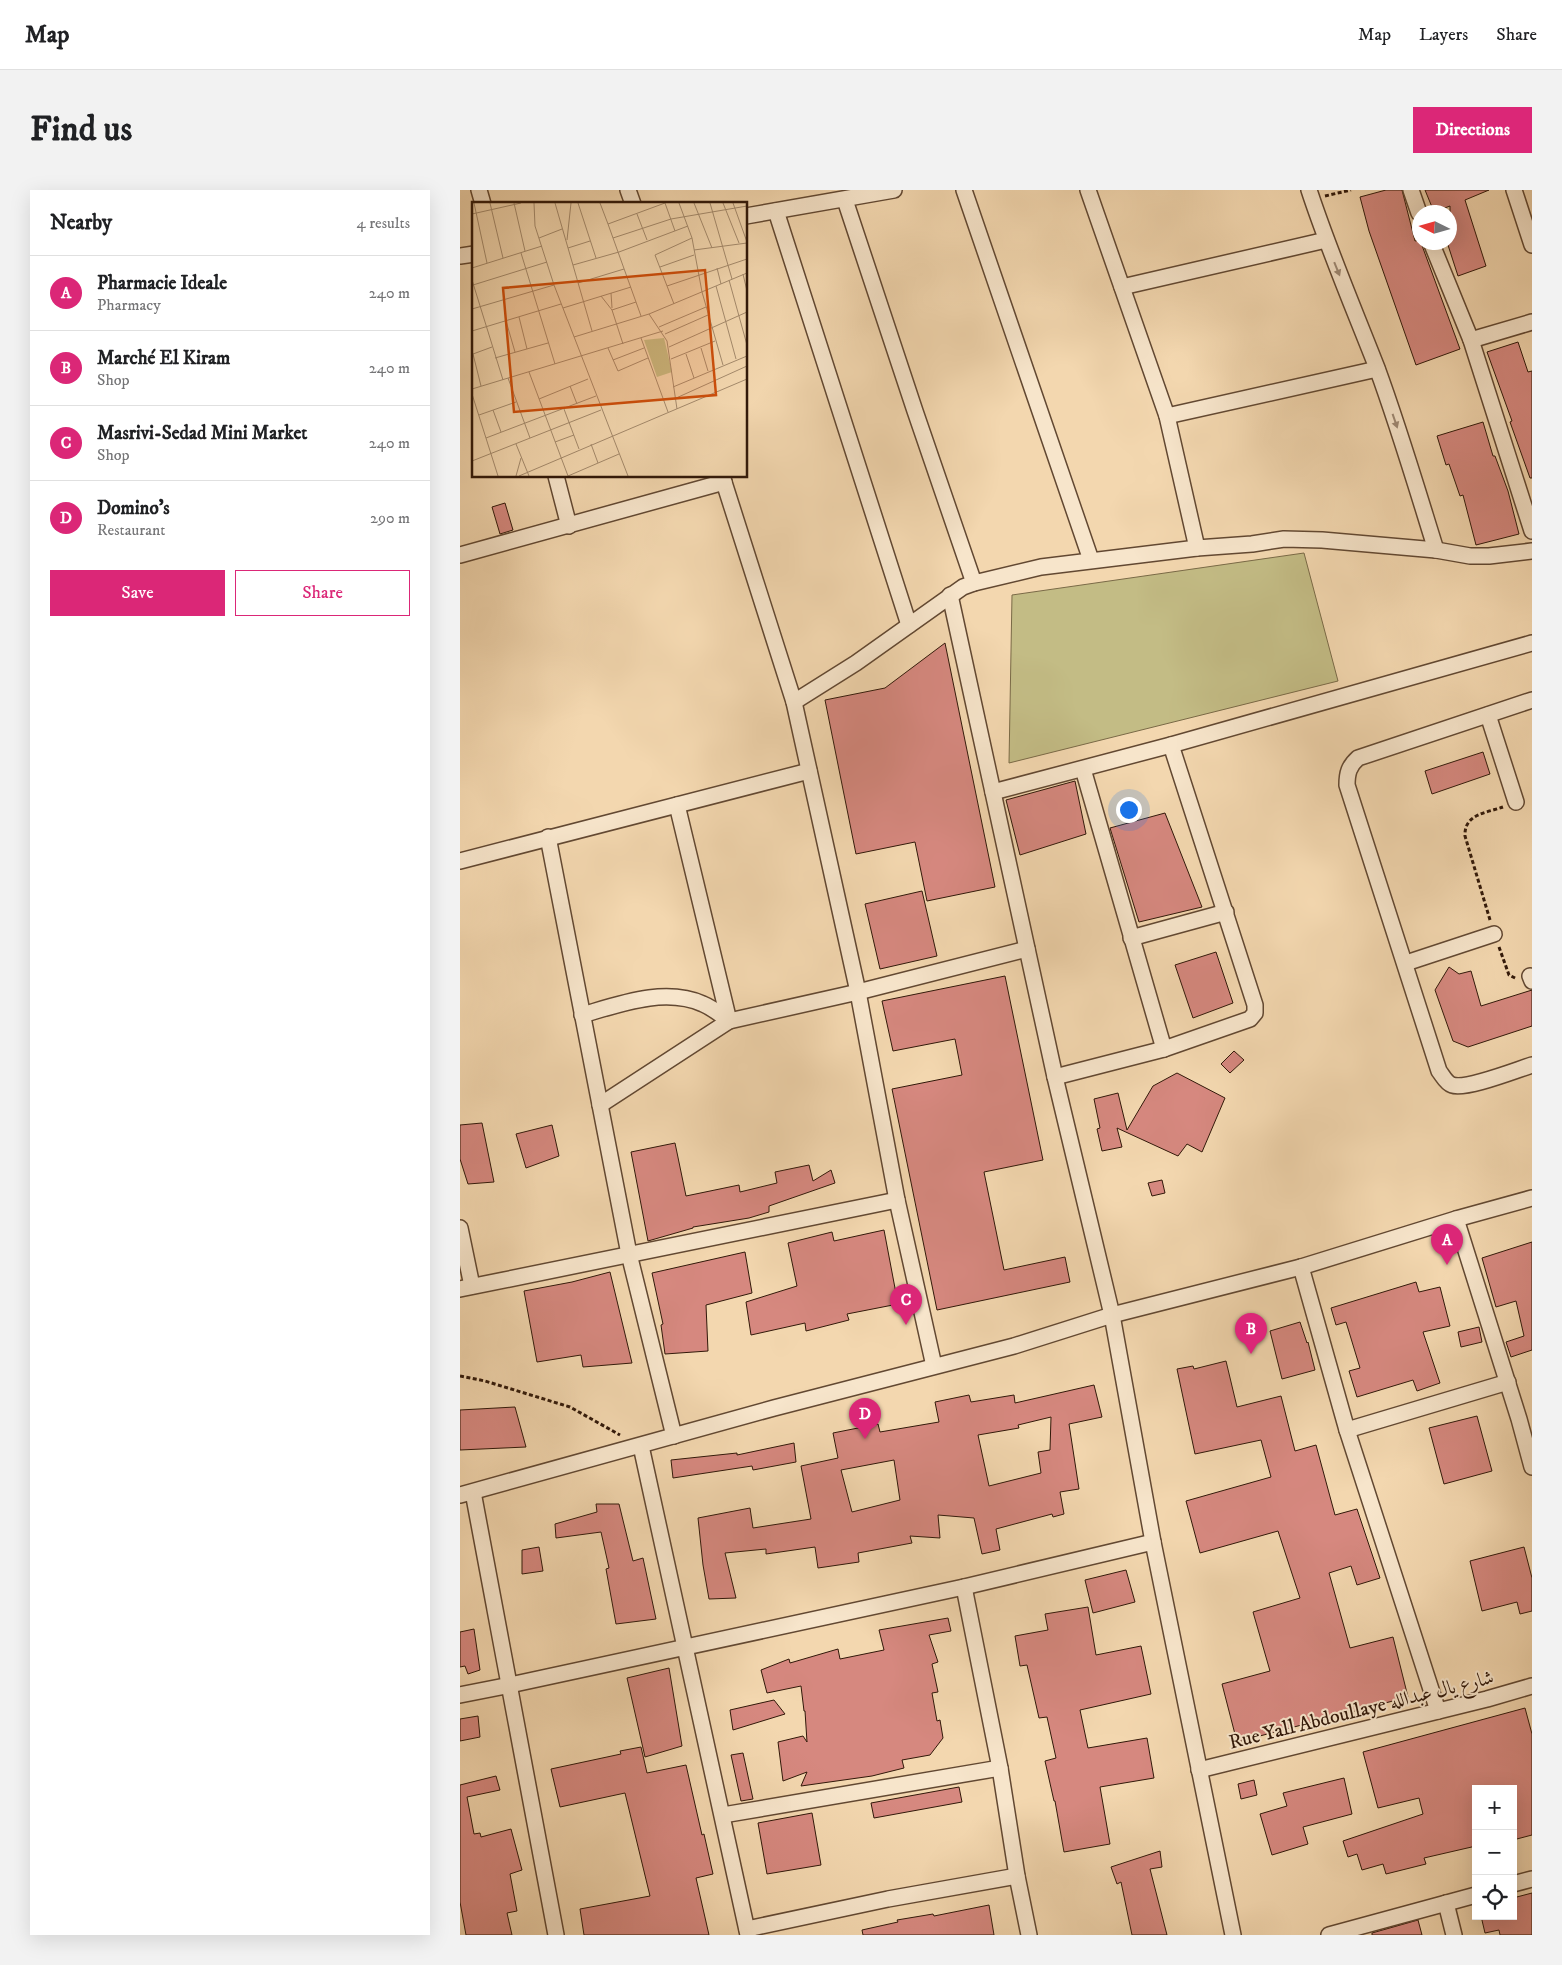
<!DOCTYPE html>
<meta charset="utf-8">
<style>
body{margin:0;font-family:"IM FELL DW Pica",Amiri,serif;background:#f2f2f2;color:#202124}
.controls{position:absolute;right:15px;bottom:15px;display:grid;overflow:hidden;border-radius:0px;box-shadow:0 5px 20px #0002}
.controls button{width:45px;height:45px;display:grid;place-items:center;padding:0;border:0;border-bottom:1px solid #e0e0e0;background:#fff;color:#202124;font:25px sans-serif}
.compass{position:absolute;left:952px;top:15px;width:45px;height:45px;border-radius:50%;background:#fff;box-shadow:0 5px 20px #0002;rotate:275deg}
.you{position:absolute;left:668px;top:619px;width:18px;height:18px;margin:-12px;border:4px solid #fff;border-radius:50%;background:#1a73e8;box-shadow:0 0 0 8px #1a73e833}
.badge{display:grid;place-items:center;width:32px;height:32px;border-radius:50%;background:#db2777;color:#fff;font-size:16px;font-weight:700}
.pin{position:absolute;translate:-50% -41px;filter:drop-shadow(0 1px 2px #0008)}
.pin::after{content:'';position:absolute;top:26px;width:18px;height:15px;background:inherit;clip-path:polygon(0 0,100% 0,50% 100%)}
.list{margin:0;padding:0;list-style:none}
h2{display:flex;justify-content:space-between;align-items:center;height:65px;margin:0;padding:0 20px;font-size:21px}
h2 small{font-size:16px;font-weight:400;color:#757577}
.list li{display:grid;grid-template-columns:32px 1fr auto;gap:15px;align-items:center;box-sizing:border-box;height:75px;padding:0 20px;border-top:1px solid #e0e0e0}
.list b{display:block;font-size:19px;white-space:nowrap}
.list p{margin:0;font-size:16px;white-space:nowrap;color:#757577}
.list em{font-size:16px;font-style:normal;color:#757577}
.actions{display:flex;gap:10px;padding:15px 20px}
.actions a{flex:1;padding:11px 0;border:1px solid #db2777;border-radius:0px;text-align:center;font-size:18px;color:#db2777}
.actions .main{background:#db2777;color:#fff}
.icon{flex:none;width:28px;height:28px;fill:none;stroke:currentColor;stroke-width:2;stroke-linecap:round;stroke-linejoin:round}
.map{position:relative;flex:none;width:1072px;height:1745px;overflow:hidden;border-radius:0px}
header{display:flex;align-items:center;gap:30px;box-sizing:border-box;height:70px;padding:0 25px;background:#fff;border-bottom:1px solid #e0e0e0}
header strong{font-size:24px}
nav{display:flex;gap:28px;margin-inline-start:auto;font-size:18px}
.intro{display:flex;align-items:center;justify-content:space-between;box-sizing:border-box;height:120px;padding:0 30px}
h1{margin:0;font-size:35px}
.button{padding:12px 22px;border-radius:0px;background:#db2777;color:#fff;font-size:18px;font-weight:700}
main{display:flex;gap:30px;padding:0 30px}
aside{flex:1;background:#fff;border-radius:0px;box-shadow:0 5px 20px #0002}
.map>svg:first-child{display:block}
.green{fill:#c3bc85;stroke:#7a6a47}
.building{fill:#d6887f;stroke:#311809;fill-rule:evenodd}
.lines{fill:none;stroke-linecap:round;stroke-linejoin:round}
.minor-casing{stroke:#624832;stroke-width:18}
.path{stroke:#311809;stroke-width:3;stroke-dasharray:4 2.5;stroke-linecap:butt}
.minor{stroke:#f7e5cb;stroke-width:15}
.oneway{fill:#9e8974}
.labels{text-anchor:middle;stroke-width:4;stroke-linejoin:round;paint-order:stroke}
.street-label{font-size:20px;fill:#311809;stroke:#f7e5cb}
.inset-road{fill:none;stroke:#a58b6d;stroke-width:1}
.view{fill:#cd4f0c;fill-opacity:0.15;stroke:#cd4f0c;stroke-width:2.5}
.inset-edge{fill:none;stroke:#311809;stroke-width:2.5}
</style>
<header>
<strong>Map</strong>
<nav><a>Map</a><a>Layers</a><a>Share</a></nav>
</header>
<div class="intro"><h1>Find us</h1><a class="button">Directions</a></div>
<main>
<aside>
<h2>Nearby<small>4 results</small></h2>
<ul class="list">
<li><span class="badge">A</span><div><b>Pharmacie Ideale</b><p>Pharmacy</p></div><em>240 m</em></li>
<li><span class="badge">B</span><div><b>Marché El Kiram</b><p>Shop</p></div><em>240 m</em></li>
<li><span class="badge">C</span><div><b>Masrivi-Sedad Mini Market</b><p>Shop</p></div><em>240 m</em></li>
<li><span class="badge">D</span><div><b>Domino's</b><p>Restaurant</p></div><em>290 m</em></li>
</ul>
<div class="actions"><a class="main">Save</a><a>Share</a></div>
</aside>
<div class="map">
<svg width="1072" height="1745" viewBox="0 0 1072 1745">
<rect width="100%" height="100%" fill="#f3d7af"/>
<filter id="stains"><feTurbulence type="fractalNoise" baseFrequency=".004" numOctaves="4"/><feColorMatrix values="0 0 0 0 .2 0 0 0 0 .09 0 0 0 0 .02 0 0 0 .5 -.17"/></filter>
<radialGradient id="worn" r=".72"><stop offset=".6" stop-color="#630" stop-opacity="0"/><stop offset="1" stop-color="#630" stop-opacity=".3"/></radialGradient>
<path class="green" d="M844 363 878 491 549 573 552 405Z"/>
<g class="building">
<path d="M926 0H942L955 51 960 50 1000 159 956 175 909 41 900 7Z"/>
<path d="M965 0H1029L1005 10 1026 76 998 86 987 52H990V16L974 22Z"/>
<path d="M1058 152 1068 182 1072 181V288H1070L1050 232 1052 231 1027 162Z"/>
<path d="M1023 232 1033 266H1035L1048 301 1059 344 1016 355 1003 305 1000 306 989 274 986 275 977 246Z"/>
<path d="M45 313 53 340 40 344 32 317Z"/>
<path d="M485 453 535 697 467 711 455 652 396 664 365 510 425 498Z"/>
<path d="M1023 562 1030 584 972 604 965 581Z"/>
<path d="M615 591 626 644 560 665 546 610Z"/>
<path d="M705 623 742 717 679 732 650 638Z"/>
<path d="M462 701 477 766 420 779 405 714Z"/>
<path d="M756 762 773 813 733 828 715 775Z"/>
<path d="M989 777 999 784 1011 781 1021 816 1072 800V836L1008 857 993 851 975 800Z"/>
<path d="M545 786 583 970 524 982 544 1080 605 1067 610 1092 477 1120 432 899 502 885 495 849 433 861 422 811Z"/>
<path d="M774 861 784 870 770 883 761 874Z"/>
<path d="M717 883 765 908 742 962 727 954 718 966 657 938 662 957 642 961 637 939 640 938 634 909 658 903 667 940 693 896Z"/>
<path d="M22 933 34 992 8 994 0 969V935Z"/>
<path d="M92 935 99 966 66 978 56 944Z"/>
<path d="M215 953 226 1006 279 995 280 1002 317 993 315 982 349 975 353 991 371 980 375 993 309 1016V1022L289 1028 233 1037V1038L188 1051 171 962Z"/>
<path d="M702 990 705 1003 692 1006 688 993Z"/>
<path d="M424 1040 438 1114 387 1124 389 1130 346 1141 345 1133 291 1145 286 1112 337 1096 328 1053 372 1042 374 1051Z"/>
<path d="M1072 1052V1160L1051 1167 1046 1152 1064 1146 1056 1111 1036 1117 1022 1068Z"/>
<path d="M285 1062 292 1103 246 1115 248 1161 205 1164 201 1135 203 1134 192 1083Z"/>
<path d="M150 1082 172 1173 123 1177 121 1165 77 1172 64 1101 112 1092Z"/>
<path d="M956 1092 959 1102 980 1097 990 1136 963 1142 980 1193 957 1201 953 1190 897 1207 889 1181 900 1178 886 1132 876 1135 871 1118Z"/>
<path d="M840 1132 847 1153 848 1152 855 1180 822 1189 810 1141Z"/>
<path d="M1019 1137 1022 1152 1001 1157 998 1142Z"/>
<path d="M766 1171 777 1217 821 1206 835 1261 856 1255 875 1325 897 1319 920 1388 897 1395 891 1376 869 1383 890 1458 933 1447 948 1507 777 1552 762 1494 810 1481 793 1422 840 1408 818 1341 740 1363 726 1311 811 1287 801 1250 735 1264 717 1179 733 1176 734 1179Z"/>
<path d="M634 1195 642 1227 609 1234 619 1299 600 1302 604 1324 593 1327 592 1324 536 1339 540 1360 522 1364 514 1328 478 1325 480 1348 450 1346 452 1353 398 1363 399 1372 358 1378 355 1357 306 1364V1359L265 1363 276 1408 249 1409 243 1375 238 1328 290 1318 293 1338 351 1329 341 1276 378 1268 373 1243 418 1234 420 1242 479 1232 475 1212 509 1205 511 1212 554 1205 555 1213ZM591 1227 590 1260 578 1262 581 1283 529 1296 518 1245 559 1238 558 1235ZM434 1270 440 1310 392 1322 381 1280Z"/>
<path d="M55 1217 66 1257 0 1260V1220Z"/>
<path d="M1017 1226 1032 1281 984 1294 969 1238Z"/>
<path d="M334 1253 336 1272 293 1280 292 1276 213 1288 211 1270 277 1263V1265Z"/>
<path d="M136 1314H159L173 1371 183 1368 196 1429 156 1434 146 1379 149 1378 141 1342 96 1348 95 1334 137 1322Z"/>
<path d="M79 1357 83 1381 62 1384V1360Z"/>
<path d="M1064 1357 1072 1388V1421L1060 1424 1057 1412 1022 1421 1010 1371Z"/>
<path d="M666 1380 675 1412 633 1423 625 1390Z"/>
<path d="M628 1417 636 1465 681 1456 691 1504 620 1520 628 1558 687 1548 694 1588 640 1597 650 1654 604 1662 595 1611H594L585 1571 596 1568 587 1527 579 1528 567 1475 560 1476 555 1446 588 1440 585 1424Z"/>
<path d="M488 1428 491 1441 469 1445 478 1472 472 1474 478 1502 472 1503 477 1531 480 1530 483 1548 470 1565 442 1570 444 1578 412 1586 341 1596 347 1582 323 1591 318 1552 343 1546 347 1552 345 1521H344L341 1496 307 1503 301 1480 329 1469 330 1473 378 1459 380 1469 424 1460 419 1440Z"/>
<path d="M14 1439 20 1480 8 1484 5 1476 0 1477V1442Z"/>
<path d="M209 1478 222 1556 185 1567 167 1488Z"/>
<path d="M314 1510 325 1524 273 1540 270 1520Z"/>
<path d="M1065 1518 1072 1544V1645L1053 1650V1599H1016V1656L964 1668 966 1674 926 1684 923 1674 902 1680 897 1664 888 1667 883 1651 963 1624 959 1608 918 1618 903 1562Z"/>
<path d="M18 1526 20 1547 0 1551V1529Z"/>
<path d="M181 1557 187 1583 226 1575 242 1645 244 1644 253 1684 236 1688 249 1745H124L120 1719 190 1706 165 1603 100 1617 91 1579 161 1564 160 1561Z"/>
<path d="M283 1563 293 1609 281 1611 271 1565Z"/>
<path d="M36 1586 40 1600 7 1607 14 1644 20 1643 21 1647 51 1639 62 1680 50 1684 57 1721 47 1723 52 1745H6L0 1712V1595Z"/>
<path d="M884 1588 892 1624 843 1637 848 1654 812 1665 800 1624 827 1616 823 1603Z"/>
<path d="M794 1590 797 1605 781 1609 778 1594Z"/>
<path d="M499 1597 502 1612 414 1628 411 1613Z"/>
<path d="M352 1623 361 1675 307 1684 298 1633Z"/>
<path d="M700 1661 702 1677 690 1679 707 1745H672L661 1692 657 1694 651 1677Z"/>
<path d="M1072 1703V1745H1040L1039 1740 1025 1743 1021 1726H1053V1708Z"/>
<path d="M529 1715 534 1745H403L402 1740 438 1732 437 1730 473 1724 474 1726Z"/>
<path d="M958 1730 962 1745H912V1743Z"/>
</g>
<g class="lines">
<g class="minor-casing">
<g id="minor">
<path d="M19 0 23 14"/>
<path d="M168 0 173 14"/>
<path d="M504 0 631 370"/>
<path d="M628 0 707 226 737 358"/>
<path d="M849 0C869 61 894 119 917 178 939 238 957 299 976 360"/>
<path d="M951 0 959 23"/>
<path d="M1054 0 1072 55"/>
<path d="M385 10 455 221 514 393"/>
<path d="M316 21 449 435"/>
<path d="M286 26 434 0"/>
<path d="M971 52 1011 150 1072 341"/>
<path d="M0 66 14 64"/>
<path d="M662 97 866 50"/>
<path d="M1011 150 1072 132"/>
<path d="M707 226 917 179"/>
<path d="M96 286 109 336"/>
<path d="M262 286 334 512 398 802 437 1010 474 1176"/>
<path d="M0 365 264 292"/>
<path d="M490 405 595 887 652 1125 693 1352 773 1745"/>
<path d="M1072 510 898 568C889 576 887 583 887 595L979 881C983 886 986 893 992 895 1006 900 1056 880 1072 875"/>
<path d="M334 512 396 473 503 397 514 393 581 377 737 358 792 354 824 349 862 350 976 360 1010 366H1029L1072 361"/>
<path d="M1028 525 1056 612"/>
<path d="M623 579 704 859"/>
<path d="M533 602 711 555 1072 453"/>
<path d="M217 615 269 831"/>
<path d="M88 647 169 1064 214 1246"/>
<path d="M0 671 349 581"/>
<path d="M671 748 766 722"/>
<path d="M946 773 1034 744"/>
<path d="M1070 786 1072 791"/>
<path d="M122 825C160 814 205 797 243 814 253 818 261 825 269 831"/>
<path d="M595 887 704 859 790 829 795 823V815L711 555"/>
<path d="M140 915 269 831 398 802 567 759"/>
<path d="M996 1029 1059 1229 1072 1277"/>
<path d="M0 1038 12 1096"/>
<path d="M841 1077 887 1240 978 1521"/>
<path d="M0 1099 437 1010"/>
<path d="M887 1240 1048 1192"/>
<path d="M181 1256 288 1745"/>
<path d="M13 1302 96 1745"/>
<path d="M0 1305 314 1218 554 1156 652 1125 841 1077 996 1029 1072 1008"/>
<path d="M504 1397 540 1578 557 1686 569 1745"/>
<path d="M0 1505 50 1495 504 1397 693 1352"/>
<path d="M739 1580 1027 1509 1072 1496"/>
<path d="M263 1625 540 1578"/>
<path d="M1053 1694 1072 1689"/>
<path d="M986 1713 994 1745"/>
<path d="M287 1739 428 1709 557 1686"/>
<path d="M869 1745 1016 1705"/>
</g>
</g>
<g class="path">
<path d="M865 6 891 0"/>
<path d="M1030 730 1005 646C1004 624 1026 623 1043 617"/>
<path d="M1039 757 1049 785 1057 789"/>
<path d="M0 1186 25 1191 110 1217 160 1245"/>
</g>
<use href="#minor" class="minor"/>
</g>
<defs><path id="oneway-solid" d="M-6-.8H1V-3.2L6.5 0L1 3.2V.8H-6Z" transform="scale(1.25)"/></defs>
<g class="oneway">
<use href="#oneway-solid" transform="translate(877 79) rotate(68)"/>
<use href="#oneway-solid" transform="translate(935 231) rotate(71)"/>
</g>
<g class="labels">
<g class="street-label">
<text transform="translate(901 1519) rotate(-14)" y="7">Rue Yall Abdoullaye شارع يال عبدالله</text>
</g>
</g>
<g transform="translate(12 12)">
<rect width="275" height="275" fill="#f3d7af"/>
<path d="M192 136 200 170 185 175 172 138Z" fill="#c3bc85"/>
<path class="inset-road" d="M2 1 15 61M18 1 31 56M42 1 53 49M62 1 63 24 82 83 156 274M83 1 120 129M106 1 124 56M128 1 136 22 193 1M193 1 203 29M207 1 220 36 230 90 251 163M222 1 240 46M238 1 260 77M251 1 267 41M261 1 275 40M0 12 49 1M165 12 175 38M136 22 169 114M67 36 90 27M141 36 199 17 275 4M95 38 99 1M96 46 118 39M222 48 275 41M49 51 83 162M101 63 147 50 216 24M188 65 222 53M0 66 70 44M245 66 249 82M271 72 275 89M0 78 31 178M257 78 275 143M106 81 152 67M1 83 75 60M195 84 275 57M244 84 264 157M139 91 140 106M129 94 140 108 151 142M202 102 183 53 220 36M91 106 159 85M0 107 82 83M140 108 164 100M177 112 195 139 205 207M47 115 55 147M34 119 43 150M187 125 234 105M0 129 89 102M193 132 236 113M102 135 177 112 275 71M169 136 196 210M197 145 275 110M136 146 146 169 176 156M229 146 236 169M1 152 9 184M1 152 20 145M214 152 222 176M23 156 76 141M199 157 243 139M141 158 172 146M57 170 96 274M36 176 58 236M98 184 105 202M201 185 275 154M0 187 191 129M0 192 26 274M67 197 116 177M202 197 275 164M92 207 107 247M21 208 29 230M7 213 44 200M14 236 124 194M83 240 102 233M44 242 57 274M119 242 126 261M0 259 129 208M44 274 49 256M47 274 275 177M96 274 147 252"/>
<path class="view" d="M233 68 244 193 42 210 31 86Z"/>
<rect width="275" height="275" class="inset-edge"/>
</g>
<rect width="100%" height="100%" filter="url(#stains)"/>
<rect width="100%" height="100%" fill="url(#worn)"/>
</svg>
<div class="controls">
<button>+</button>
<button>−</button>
<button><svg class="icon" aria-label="locate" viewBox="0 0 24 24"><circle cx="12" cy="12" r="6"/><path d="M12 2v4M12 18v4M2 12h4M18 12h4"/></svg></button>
</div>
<svg class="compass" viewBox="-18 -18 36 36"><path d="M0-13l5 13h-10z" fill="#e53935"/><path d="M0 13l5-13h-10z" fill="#757577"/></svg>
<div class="you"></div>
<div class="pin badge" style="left:987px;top:1075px">A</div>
<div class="pin badge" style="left:791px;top:1164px">B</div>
<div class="pin badge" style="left:446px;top:1135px">C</div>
<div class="pin badge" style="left:405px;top:1249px">D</div>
</div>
</main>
